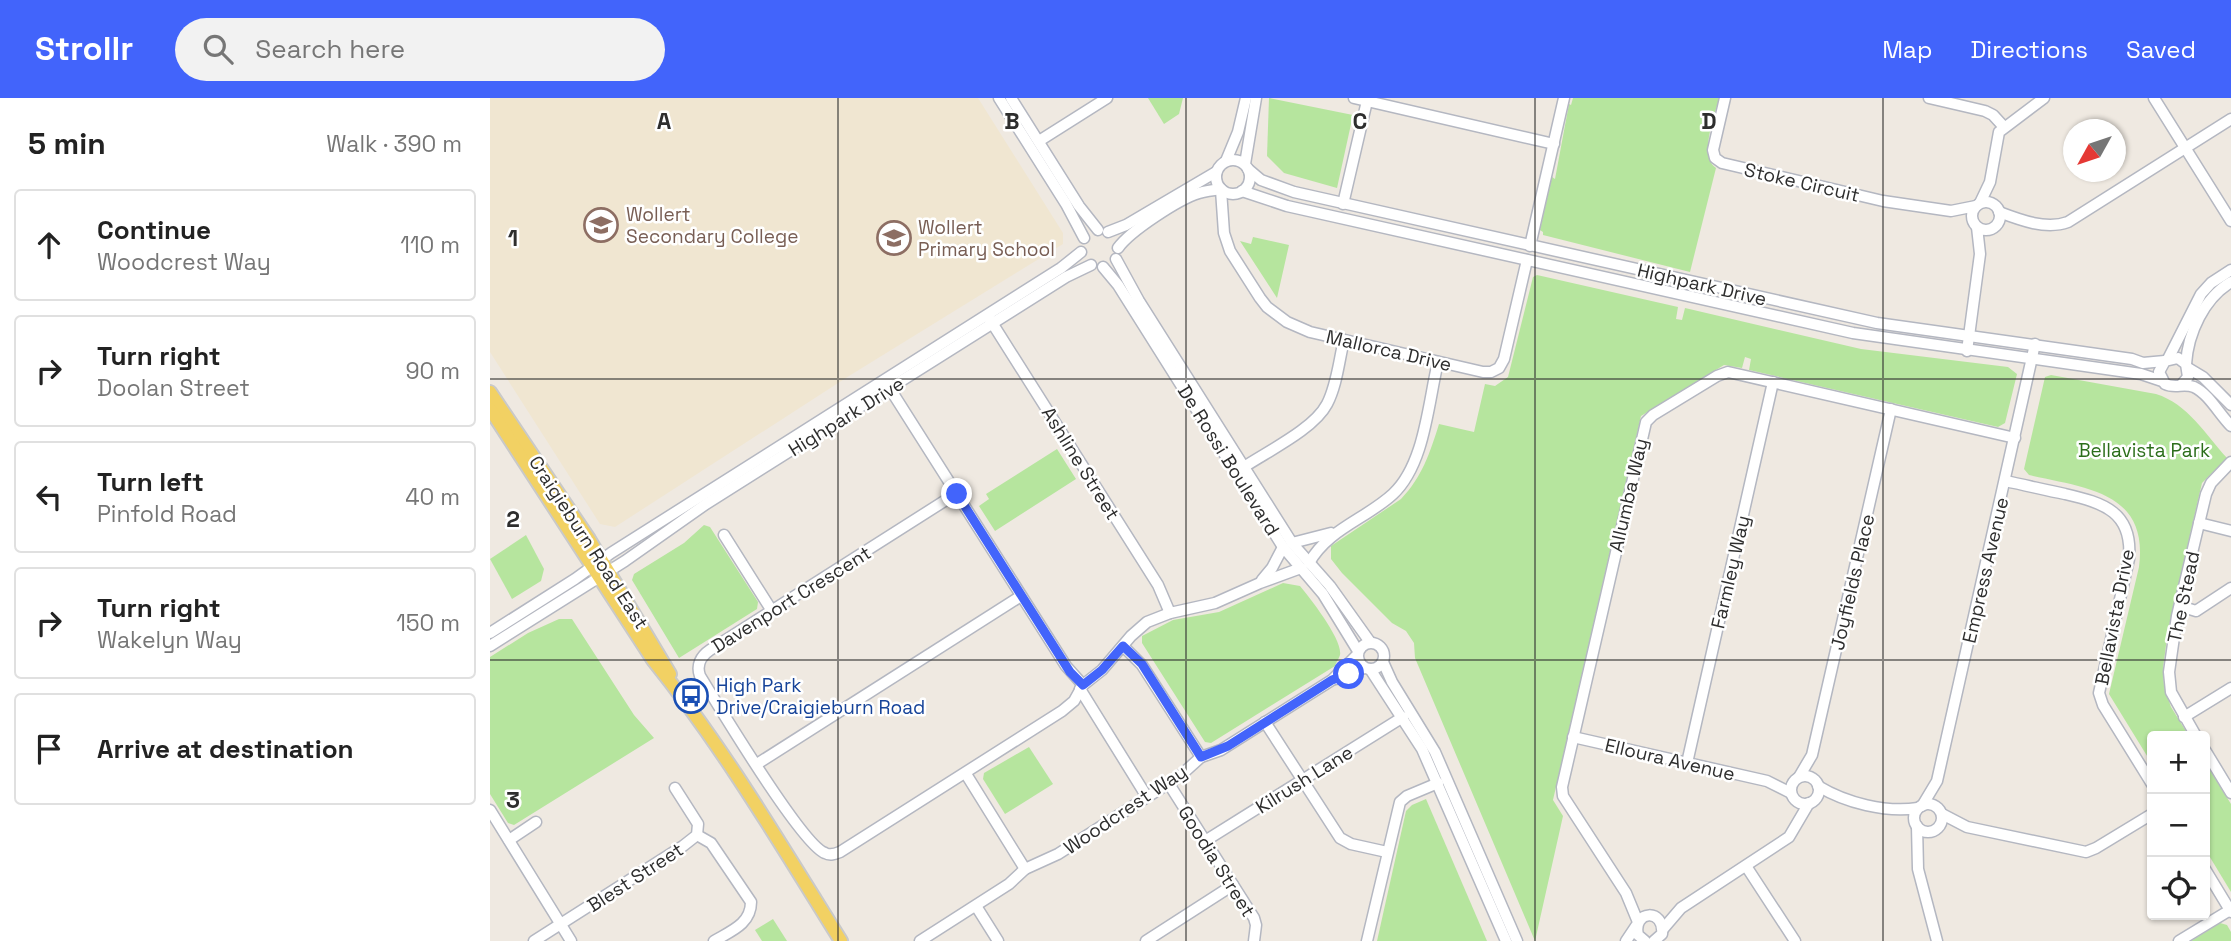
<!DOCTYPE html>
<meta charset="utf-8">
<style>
body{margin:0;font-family:"Space Grotesk",sans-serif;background:#f2f2f2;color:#222}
.controls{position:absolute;right:21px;bottom:21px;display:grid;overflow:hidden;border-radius:7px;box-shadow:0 2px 5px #0004}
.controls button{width:63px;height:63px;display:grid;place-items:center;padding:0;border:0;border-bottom:2px solid #e0e0e0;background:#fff;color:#222;font:35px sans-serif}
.compass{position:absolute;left:1573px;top:21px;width:63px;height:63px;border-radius:50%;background:#fff;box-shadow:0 2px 5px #0004;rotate:230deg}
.stop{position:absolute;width:21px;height:21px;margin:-16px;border:5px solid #4264fb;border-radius:50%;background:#fff}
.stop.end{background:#4264fb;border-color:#fff;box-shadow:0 2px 7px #0008}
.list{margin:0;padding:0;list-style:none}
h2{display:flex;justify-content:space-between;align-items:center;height:91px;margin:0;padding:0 28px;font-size:30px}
h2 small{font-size:23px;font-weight:400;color:#767676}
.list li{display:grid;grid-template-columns:46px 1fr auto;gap:21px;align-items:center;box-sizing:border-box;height:112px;margin:0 14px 14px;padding:0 14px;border:2px solid #e0e0e0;border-radius:7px}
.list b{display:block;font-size:26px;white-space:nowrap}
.list p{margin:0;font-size:23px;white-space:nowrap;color:#767676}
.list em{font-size:23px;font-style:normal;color:#767676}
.icon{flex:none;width:38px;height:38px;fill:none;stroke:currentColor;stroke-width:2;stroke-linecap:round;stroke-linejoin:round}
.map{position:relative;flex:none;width:1741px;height:843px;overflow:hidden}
header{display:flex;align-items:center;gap:42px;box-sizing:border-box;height:98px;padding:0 35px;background:#4264fb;color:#fff}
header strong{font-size:33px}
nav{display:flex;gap:38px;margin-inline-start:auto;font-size:24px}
.search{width:490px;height:63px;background:#f2f2f2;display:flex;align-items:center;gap:18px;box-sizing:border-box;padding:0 24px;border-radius:38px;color:#767676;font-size:26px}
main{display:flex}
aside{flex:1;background:#fff}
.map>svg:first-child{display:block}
.education{fill:#f0e6d1}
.green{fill:#b6e59e}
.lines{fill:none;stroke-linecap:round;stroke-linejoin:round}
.minor-casing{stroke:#b4b7c1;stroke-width:13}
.major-casing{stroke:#c9c9c9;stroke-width:16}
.minor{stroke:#fff;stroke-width:10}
.major{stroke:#f2d163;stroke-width:12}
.route{stroke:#4264fb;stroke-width:9}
.grid{fill:none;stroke:#2e2e2e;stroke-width:2;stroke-opacity:0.55}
.labels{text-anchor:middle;stroke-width:5;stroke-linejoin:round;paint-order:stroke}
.street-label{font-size:19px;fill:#2e2e2e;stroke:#fff}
.education-label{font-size:19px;fill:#785e54;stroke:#fff;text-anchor:start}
.park-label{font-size:19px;fill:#2c6e1b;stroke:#fff}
.transit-label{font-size:19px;fill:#164399;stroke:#fff;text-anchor:start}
.grid-label{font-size:23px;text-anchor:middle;font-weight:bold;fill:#2e2e2e;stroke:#fff;stroke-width:5;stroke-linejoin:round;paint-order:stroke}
</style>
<header>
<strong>Strollr</strong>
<div class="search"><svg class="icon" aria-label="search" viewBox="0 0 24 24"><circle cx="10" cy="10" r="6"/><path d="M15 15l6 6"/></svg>Search here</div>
<nav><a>Map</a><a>Directions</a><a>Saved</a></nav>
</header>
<main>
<aside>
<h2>5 min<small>Walk · 390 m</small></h2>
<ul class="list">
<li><svg class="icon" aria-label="ahead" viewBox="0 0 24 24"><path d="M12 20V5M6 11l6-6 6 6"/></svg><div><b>Continue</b><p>Woodcrest Way</p></div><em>110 m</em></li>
<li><svg class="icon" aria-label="right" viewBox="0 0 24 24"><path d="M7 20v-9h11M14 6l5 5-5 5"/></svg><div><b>Turn right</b><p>Doolan Street</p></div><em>90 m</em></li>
<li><svg class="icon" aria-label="left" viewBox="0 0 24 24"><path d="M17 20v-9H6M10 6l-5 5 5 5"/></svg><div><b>Turn left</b><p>Pinfold Road</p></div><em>40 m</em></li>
<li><svg class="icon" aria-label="right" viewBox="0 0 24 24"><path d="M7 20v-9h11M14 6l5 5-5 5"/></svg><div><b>Turn right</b><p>Wakelyn Way</p></div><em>150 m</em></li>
<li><svg class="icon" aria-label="arrive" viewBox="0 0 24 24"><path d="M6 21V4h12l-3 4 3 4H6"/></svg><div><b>Arrive at destination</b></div></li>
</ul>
</aside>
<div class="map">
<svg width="1741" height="843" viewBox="0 0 1741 843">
<rect width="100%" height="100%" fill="#efe9e1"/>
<path class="education" d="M0 0H488L573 135V146L359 278 125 429 110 426 0 254Z"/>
<g class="green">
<path d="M658 0H693L689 16 674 26Z"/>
<path d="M779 0 863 17 847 90 794 75 777 58Z"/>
<path d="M1083 0H1229C1225 18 1208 58 1226 70L1200 174 1053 137V134L1050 132 1062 79 1065 81 1079 6 1081 7Z"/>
<path d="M763 139 799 147 787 200 750 143 761 146Z"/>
<path d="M1047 177 1188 209 1186 221 1192 222 1195 210 1371 251 1518 269 1527 276 1515 325 1508 329 1259 272 1261 261 1255 259 1252 270 1234 267 1151 318 1063 702 1073 718 1045 843 925 560 924 545 916 533 902 525 852 475 841 461V448L911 401C932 379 940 355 949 326L984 334 995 286 1005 288 1018 279 1043 179Z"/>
<path d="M1561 277 1666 296C1698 306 1715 336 1737 360L1712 385 1678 532 1673 570 1674 588 1681 609 1699 638H1662V666L1619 596 1649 469C1659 393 1595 390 1539 377L1534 371 1555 279Z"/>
<path d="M567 351 586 381 505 433 489 408 499 401 496 396Z"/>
<path d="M214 427 220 429 268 504 267 511 189 560 142 482 144 476 194 445Z"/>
<path d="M36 437 54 471 51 483 22 501 0 461Z"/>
<path d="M793 485 810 488C820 500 853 542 850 557 849 561 846 564 845 568L721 645 715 644 652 545V538L683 522 729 514Z"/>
<path d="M69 521H82L144 617 164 640 24 727 18 725 0 696V559L38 535Z"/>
<path d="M539 649 563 686 515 716 493 681 494 675Z"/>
<path d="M1715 664 1741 706V794L1715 751Z"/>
<path d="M936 701 997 843H887L916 713 922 707Z"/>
<path d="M283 821 297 843H272L265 832Z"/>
<path d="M1730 825 1737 827 1741 834V843H1701Z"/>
</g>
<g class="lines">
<g class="minor-casing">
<g id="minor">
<path d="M509 0 576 106 594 140"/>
<path d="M521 0 589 108 608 132"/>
<path d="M864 0 1064 46"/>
<path d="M1235 0 1223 52 1225 60 1232 65 1393 103 1461 113 1486 108"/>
<path d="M1439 0 1495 13 1503 17 1514 29"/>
<path d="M1664 0 1741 123"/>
<path d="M549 43 617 0"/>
<circle cx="743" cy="79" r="17"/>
<path d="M736 63 748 34 756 0"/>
<path d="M755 66 766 0"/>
<path d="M758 71 771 82 804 94 1387 225 1642 261 1653 265 1675 263"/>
<path d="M731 92 734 135 740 153 770 200 777 209 797 224 820 234 993 274H1001L1009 270 1014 261 1037 162"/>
<path d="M752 93 797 108 1363 235 1651 276 1672 283"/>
<circle cx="1496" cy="118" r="14"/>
<path d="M1490 105 1500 84 1509 34 1554 0"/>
<path d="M853 106 877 3"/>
<path d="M1509 114C1530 122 1556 132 1578 124L1741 21"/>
<path d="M618 134 636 127 726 74"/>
<path d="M1040 148 1074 0"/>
<path d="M628 150C640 133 689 101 709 95 716 93 723 92 731 91"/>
<path d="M626 161 649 203 802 445 840 488 880 544"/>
<path d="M613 169 628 187 793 449 833 496 868 553"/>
<path d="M499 220 668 487 680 515"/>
<path d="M1477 253 1490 156 1487 129"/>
<path d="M1678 261 1711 196 1721 185 1741 172"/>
<path d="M1696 266C1698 235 1714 200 1741 184"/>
<path d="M1698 270 1713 279 1741 307"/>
<path d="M397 286 576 568 593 587"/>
<path d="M1692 286 1698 279 1696 266 1688 260 1675 263 1669 274 1675 286C1685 291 1693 285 1704 289 1719 296 1729 316 1741 328"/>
<path d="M754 369C778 353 824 331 837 306 847 287 849 262 854 242"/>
<path d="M1515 383C1535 387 1555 392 1575 396 1614 405 1643 414 1639 461L1609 595 1613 607 1662 686"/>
<path d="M467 395 220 552C211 558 206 567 210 578 228 607 312 747 335 755 340 758 345 756 350 754L572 613 584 603 593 587 612 572 641 538 657 524 680 515 725 505 770 485 811 470"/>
<path d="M1709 425 1741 433"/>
<path d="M234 437 282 513"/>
<path d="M802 445 841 435"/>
<path d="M819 465C838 431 876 421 903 396 935 366 938 305 948 264"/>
<path d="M772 482 782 470 793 449"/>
<path d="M1690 508 1706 513 1741 490"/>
<path d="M0 535 85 481 121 455 571 170 591 154"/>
<circle cx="881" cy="558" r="13"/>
<path d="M0 548 135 463 216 406 576 179 601 167"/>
<path d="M633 548 652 567 711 659"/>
<path d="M893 564 902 584 945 654 1027 843"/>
<path d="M880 571 932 651 1016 843"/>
<path d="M846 581 874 570"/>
<path d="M590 591 657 699"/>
<path d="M1694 619 1741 590"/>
<path d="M775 624 850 740 861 746 897 754"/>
<path d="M1706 638 1681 594 1679 574 1687 518 1716 396 1721 385 1741 364"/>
<path d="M1083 639 1277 683 1301 695"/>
<path d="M1715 652 1741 695"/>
<path d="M1197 665 1283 284"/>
<path d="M267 666 531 498"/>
<path d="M476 676 535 771"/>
<circle cx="1315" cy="692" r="14"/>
<path d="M1309 679 1322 657 1401 311"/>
<path d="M679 686 764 820 766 827 764 843"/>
<path d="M1328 688C1356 705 1396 715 1428 710"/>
<circle cx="1438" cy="720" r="14"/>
<path d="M1432 708 1447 683 1545 246"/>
<path d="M0 712 81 843"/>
<path d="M1452 716 1477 729 1596 754 1606 750 1662 716"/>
<path d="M1427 728 1428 771 1447 843"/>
<path d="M207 737 221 745 261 804C261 826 241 833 224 843"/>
<path d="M19 742 46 724"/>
<path d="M715 743 913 619"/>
<path d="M1256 768 1305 843"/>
<path d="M1715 771 1741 814"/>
<path d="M486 808 508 843"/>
<path d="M1148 824 1136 795 1073 698 1072 689 1156 324 1163 317 1227 278 1238 274 1525 340"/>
<path d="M1173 831 1191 810 1299 739 1319 705"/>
<path d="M44 843 193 748 207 737 208 726 185 690"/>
<path d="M430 843 519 786 535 771 568 756 690 678 711 659 731 652 842 582 867 557"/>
<path d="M656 843 743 787"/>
<path d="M877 843 910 704 917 698 948 685"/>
<path d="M1136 843 1146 828"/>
<path d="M1155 843 1148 837C1142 812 1175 810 1172 836L1164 843"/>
<path d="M1689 843 1740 812"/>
</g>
</g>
<g class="major-casing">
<g id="major">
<path d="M0 294 99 441 180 576"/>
<path d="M0 311 163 562C234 650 291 747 351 843"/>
</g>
</g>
<use href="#minor" class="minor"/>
<use href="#major" class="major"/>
</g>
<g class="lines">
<path class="route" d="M467 396 580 574 593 587 612 572 633 548 652 566 711 659 738 648 842 582 859 576"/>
</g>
<path class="grid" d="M348 0V843M696 0V843M1045 0V843M1393 0V843M0 281H1741M0 562H1741"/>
<defs>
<g id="school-ring" transform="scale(1.75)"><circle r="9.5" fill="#fff" stroke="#8d6e63" stroke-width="1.5"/><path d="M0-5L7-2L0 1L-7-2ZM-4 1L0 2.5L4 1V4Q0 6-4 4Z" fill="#8d6e63"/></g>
<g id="bus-ring" transform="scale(1.75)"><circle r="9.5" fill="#fff" stroke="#1a4fb4" stroke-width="1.5"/><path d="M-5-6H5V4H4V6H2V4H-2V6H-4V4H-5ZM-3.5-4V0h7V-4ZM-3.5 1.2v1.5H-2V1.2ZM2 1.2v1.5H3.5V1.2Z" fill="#1a4fb4"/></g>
</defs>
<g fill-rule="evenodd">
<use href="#school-ring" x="111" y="127"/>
<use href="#school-ring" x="404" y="140"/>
<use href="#bus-ring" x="201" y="598"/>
</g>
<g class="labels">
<g class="street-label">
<text transform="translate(1312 84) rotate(13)" y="7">Stoke Circuit</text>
<text transform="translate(1212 186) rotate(13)" y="7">Highpark Drive</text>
<text transform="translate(899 252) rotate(13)" y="7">Mallorca Drive</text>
<text transform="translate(356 318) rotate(-32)" y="7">Highpark Drive</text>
<text transform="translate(739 362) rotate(58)" y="7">De Rossi Boulevard</text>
<text transform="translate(591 365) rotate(58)" y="7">Ashline Street</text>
<text transform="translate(1138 397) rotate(-77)" y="7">Allumba Way</text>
<text transform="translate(99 444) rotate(57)" y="7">Craigieburn Road East</text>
<text transform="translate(1495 472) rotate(-77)" y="7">Empress Avenue</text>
<text transform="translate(1240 474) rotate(-77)" y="7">Farmley Way</text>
<text transform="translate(1362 484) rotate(-77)" y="7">Joyfields Place</text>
<text transform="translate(1693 499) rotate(-78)" y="7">The Stead</text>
<text transform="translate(301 501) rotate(-32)" y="7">Davenport Crescent</text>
<text transform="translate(1624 519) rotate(-79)" y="7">Bellavista Drive</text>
<text transform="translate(1180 661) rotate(13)" y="7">Elloura Avenue</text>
<text transform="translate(814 681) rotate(-32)" y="7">Kilrush Lane</text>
<text transform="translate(635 711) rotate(-34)" y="7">Woodcrest Way</text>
<text transform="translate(727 763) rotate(58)" y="7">Goodia Street</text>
<text transform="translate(145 779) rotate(-33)" y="7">Blest Street</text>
</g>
<g class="education-label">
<text x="136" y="123">Wollert<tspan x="136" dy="22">Secondary College</tspan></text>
<text x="428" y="136">Wollert<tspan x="428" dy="22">Primary School</tspan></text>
</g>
<g class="park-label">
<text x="1654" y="359">Bellavista Park</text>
</g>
<g class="transit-label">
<text x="226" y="594">High Park<tspan x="226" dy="22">Drive/Craigieburn Road</tspan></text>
</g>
</g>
<g class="grid-label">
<text x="174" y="31">A</text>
<text x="522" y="31">B</text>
<text x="870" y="31">C</text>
<text x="1219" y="31">D</text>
<text x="23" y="148">1</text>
<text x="23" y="429">2</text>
<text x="23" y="710">3</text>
</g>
</svg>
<div class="controls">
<button>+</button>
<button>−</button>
<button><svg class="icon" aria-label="locate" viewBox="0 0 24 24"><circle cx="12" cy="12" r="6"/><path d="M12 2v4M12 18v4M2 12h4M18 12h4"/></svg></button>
</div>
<svg class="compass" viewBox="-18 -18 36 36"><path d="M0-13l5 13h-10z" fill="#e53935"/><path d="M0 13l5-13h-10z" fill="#767676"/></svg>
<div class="stop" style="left:859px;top:576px"></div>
<div class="stop end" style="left:467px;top:396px"></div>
</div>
</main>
